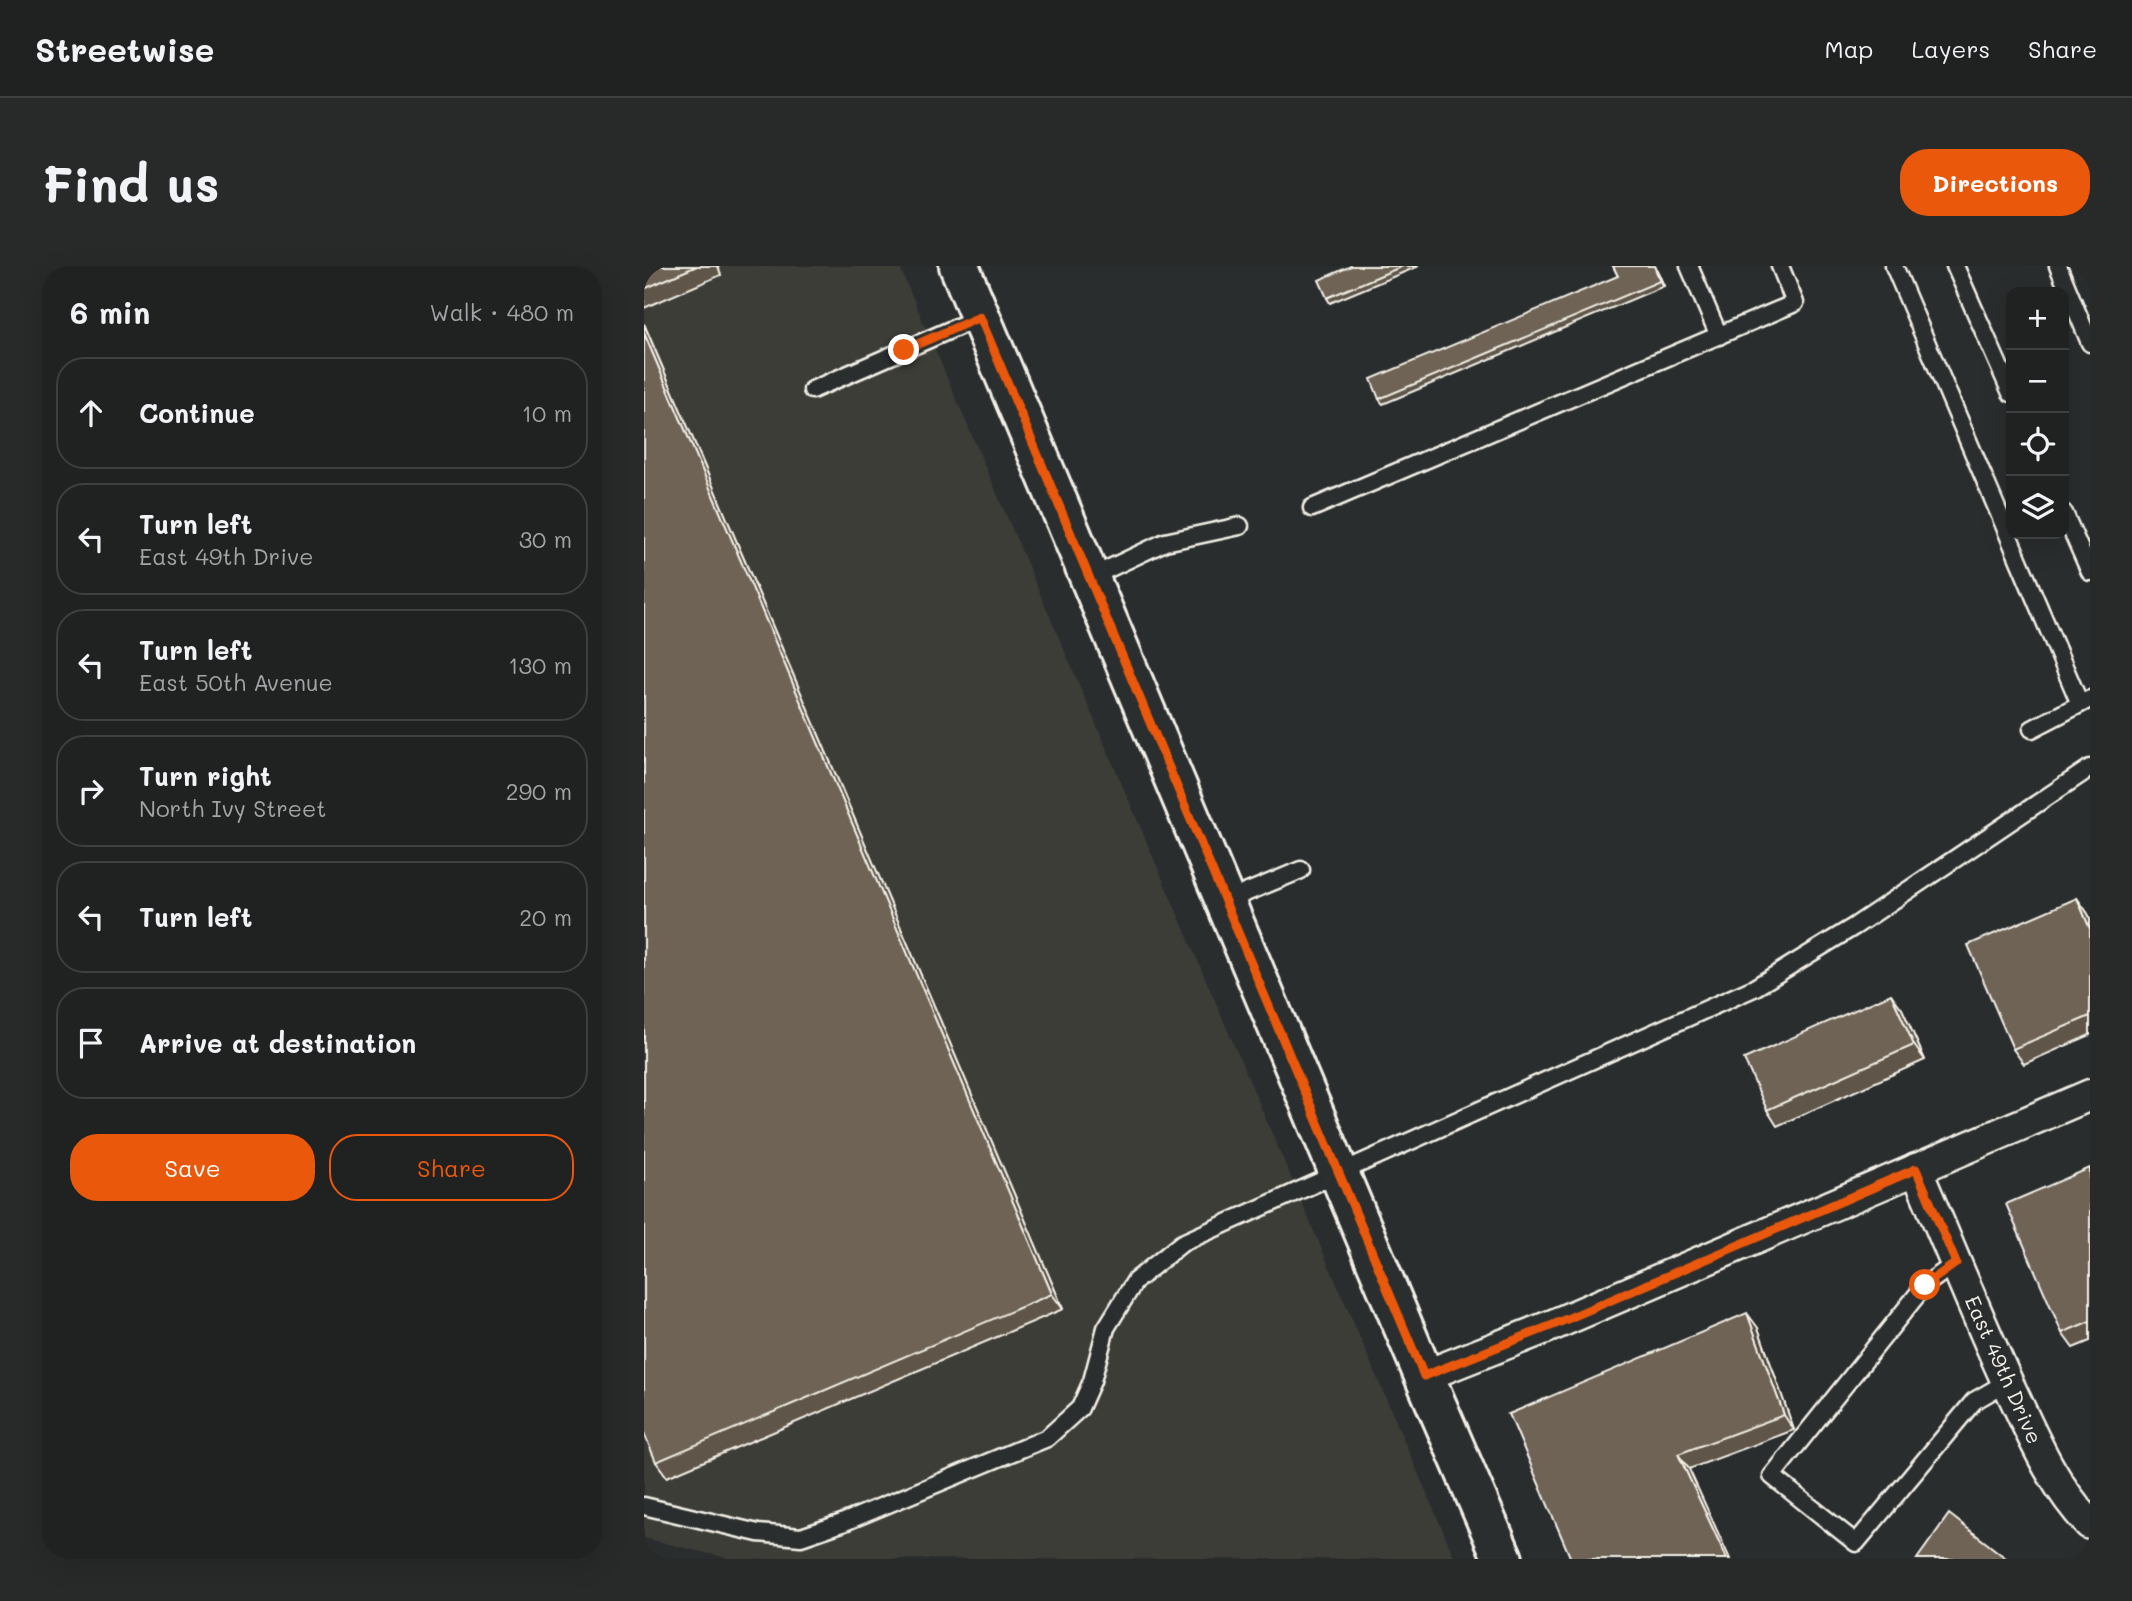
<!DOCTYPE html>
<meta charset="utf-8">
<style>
body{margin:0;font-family:Mali,sans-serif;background:#282a2a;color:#f1f3f6}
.controls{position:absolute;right:21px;top:21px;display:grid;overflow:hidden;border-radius:14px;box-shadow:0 7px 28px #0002}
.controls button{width:63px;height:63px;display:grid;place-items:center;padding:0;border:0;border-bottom:2px solid #3d3f40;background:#202222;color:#f1f3f6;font:35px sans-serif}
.stop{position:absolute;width:21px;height:21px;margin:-16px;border:5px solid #ea580c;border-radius:50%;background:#fff}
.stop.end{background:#ea580c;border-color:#fff;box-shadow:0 2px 7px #0008}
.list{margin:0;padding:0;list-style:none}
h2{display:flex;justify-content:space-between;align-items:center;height:91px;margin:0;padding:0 28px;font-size:30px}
h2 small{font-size:23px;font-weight:400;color:#a2a4a5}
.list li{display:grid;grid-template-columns:46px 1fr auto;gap:21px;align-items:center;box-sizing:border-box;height:112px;margin:0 14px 14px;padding:0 14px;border:2px solid #3d3f40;border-radius:28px}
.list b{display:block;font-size:26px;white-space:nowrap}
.list p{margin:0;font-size:23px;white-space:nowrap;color:#a2a4a5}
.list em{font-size:23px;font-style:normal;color:#a2a4a5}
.actions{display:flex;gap:14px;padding:21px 28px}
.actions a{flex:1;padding:16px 0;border:2px solid #ea580c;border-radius:28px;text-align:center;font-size:24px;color:#ea580c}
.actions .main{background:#ea580c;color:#fff}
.icon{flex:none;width:38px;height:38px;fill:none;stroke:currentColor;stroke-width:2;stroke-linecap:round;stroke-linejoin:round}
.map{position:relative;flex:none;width:1446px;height:1293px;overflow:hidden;border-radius:28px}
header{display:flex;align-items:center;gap:42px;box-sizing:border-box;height:98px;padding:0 35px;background:#202222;border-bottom:2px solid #3d3f40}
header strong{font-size:33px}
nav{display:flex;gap:38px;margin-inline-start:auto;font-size:24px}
.intro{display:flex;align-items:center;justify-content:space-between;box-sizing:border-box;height:168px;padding:0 42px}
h1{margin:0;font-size:49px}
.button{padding:18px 32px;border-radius:28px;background:#ea580c;color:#fff;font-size:24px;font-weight:700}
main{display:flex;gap:42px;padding:0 42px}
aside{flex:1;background:#202222;border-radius:28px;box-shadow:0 7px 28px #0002}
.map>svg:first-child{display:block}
.built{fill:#3e3d39}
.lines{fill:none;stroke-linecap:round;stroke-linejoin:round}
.service-casing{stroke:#f4f1e8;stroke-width:21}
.minor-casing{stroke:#f4f1e8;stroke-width:35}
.tertiary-casing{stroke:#f4f1e8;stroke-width:44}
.service{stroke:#2a2d2e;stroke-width:16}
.minor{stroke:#2a2d2e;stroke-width:30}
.tertiary{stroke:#2a2d2e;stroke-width:38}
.wall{fill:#5f5548;stroke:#f4f1e8;stroke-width:2}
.shaded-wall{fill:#4d453b;stroke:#f4f1e8;stroke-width:2}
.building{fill:#6e6354;stroke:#f4f1e8;stroke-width:2}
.route{stroke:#ea580c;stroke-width:9}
.labels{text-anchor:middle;stroke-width:6;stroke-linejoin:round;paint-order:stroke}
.street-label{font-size:21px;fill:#f4f1e8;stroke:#2a2d2e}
</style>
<header>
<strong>Streetwise</strong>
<nav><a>Map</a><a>Layers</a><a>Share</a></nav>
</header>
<div class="intro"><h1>Find us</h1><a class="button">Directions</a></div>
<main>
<aside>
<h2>6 min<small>Walk · 480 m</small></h2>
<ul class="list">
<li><svg class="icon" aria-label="ahead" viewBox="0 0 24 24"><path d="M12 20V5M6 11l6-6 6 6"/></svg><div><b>Continue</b></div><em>10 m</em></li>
<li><svg class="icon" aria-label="left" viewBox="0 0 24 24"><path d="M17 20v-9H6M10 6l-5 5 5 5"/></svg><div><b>Turn left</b><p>East 49th Drive</p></div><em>30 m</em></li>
<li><svg class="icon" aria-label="left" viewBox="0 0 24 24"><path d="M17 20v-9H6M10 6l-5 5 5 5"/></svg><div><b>Turn left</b><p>East 50th Avenue</p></div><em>130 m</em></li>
<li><svg class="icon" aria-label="right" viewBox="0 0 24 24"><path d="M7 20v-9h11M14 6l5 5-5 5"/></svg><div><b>Turn right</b><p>North Ivy Street</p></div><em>290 m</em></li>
<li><svg class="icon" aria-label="left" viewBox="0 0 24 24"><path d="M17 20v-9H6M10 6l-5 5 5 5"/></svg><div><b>Turn left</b></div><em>20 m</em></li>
<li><svg class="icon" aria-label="arrive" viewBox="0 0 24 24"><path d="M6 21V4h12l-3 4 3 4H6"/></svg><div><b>Arrive at destination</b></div></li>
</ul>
<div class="actions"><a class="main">Save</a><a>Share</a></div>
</aside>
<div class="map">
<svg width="1446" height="1293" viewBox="0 0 1446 1293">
<rect width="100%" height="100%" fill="#2a2d2e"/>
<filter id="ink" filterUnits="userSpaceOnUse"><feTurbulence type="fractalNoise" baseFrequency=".0143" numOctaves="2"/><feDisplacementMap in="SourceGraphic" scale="14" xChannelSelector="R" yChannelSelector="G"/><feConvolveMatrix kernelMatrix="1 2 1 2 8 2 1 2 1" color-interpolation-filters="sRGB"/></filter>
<g filter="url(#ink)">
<path class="built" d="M0 0H255L811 1293H87L0 1272Z"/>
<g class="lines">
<g class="service-casing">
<g id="service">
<path d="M1045 0 1075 70"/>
<path d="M1250 0 1436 438"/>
<path d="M1311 0 1367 127"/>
<path d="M1414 0 1446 77"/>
<path d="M168 124 336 51"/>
<path d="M668 242 1151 37 1136 0"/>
<path d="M1420 247 1446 306"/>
<path d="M445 312 521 276 596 260"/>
<path d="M1388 463 1446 433"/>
<path d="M582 635 657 604"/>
<path d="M1312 997 1281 1019 1128 1210 1212 1277 1330 1135 1363 1116"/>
<path d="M0 1240 114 1267 157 1271 198 1257 403 1172 436 1142 448 1115 462 1062 491 1015 538 977 1110 722 1211 660 1446 502"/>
</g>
</g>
<g class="minor-casing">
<g id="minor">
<path d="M1272 903C1303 975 1332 1048 1365 1120 1388 1168 1408 1219 1446 1258"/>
<path d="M780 1110 909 1059 1446 829"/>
</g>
</g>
<g class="tertiary-casing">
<path id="tertiary" d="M315 0 780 1110 859 1293"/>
</g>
<use href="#service" class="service"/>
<use href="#minor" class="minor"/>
<use href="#tertiary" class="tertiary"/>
</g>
<g class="wall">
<path d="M0 0H74L77 9 0 42Z"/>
<path d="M707 0H775L686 37 683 32Z"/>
<path d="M969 0H1011L1020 20 739 138 735 133 974 10Z"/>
<path d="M0 58 419 1043 23 1211 12 1196Z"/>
<path d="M1433 632 1444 648 1446 653V769L1380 798 1369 783Z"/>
<path d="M1258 743 1281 794 1133 860 1123 844Z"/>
<path d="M1446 902V1075L1429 1082 1418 1067Z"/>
<path d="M1114 1062 1150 1164 1045 1203 865 1148Z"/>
</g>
<g class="shaded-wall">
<path d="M1010 0H1011L1020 20 1016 15Z"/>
<path d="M0 58 419 1043 408 1028 0 67Z"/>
<path d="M1433 632 1444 648 1446 653V663Z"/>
<path d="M1247 728 1258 743 1281 794 1270 779Z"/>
<path d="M1103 1047 1114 1062 1150 1164 1140 1149Z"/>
<path d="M1034 1188 1045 1203 1086 1293H1083Z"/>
</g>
<g class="building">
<path d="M0 0H53L0 23Z"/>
<path d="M707 0H759L683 32 675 14Z"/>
<path d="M969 0H1010L1016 15 735 133 727 113 974 10Z"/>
<path d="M0 67 408 1028 12 1196 0 1167Z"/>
<path d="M1433 632 1446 663V750L1369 783 1324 679Z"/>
<path d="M1247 728 1270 779 1123 844 1100 793Z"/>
<path d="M1446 902V1055L1418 1067 1362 938Z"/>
<path d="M1103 1047 1140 1149 1034 1188 1083 1293H927L865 1148Z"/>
<path d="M1305 1248 1363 1293H1273Z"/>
</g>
</g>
<g class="lines" filter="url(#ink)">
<path class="route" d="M260 84 336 51 780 1110 909 1059 1272 903 1312 997 1281 1019"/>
</g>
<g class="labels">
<g class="street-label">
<text transform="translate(1359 1104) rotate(66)" y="7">East 49th Drive</text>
</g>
</g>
</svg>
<div class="controls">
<button>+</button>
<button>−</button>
<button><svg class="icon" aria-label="locate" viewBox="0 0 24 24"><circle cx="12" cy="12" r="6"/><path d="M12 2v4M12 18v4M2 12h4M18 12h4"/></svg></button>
<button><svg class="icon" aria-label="layers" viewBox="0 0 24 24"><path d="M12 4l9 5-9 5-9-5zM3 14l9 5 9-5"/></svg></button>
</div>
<div class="stop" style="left:1281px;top:1019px"></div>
<div class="stop end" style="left:260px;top:84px"></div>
</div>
</main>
